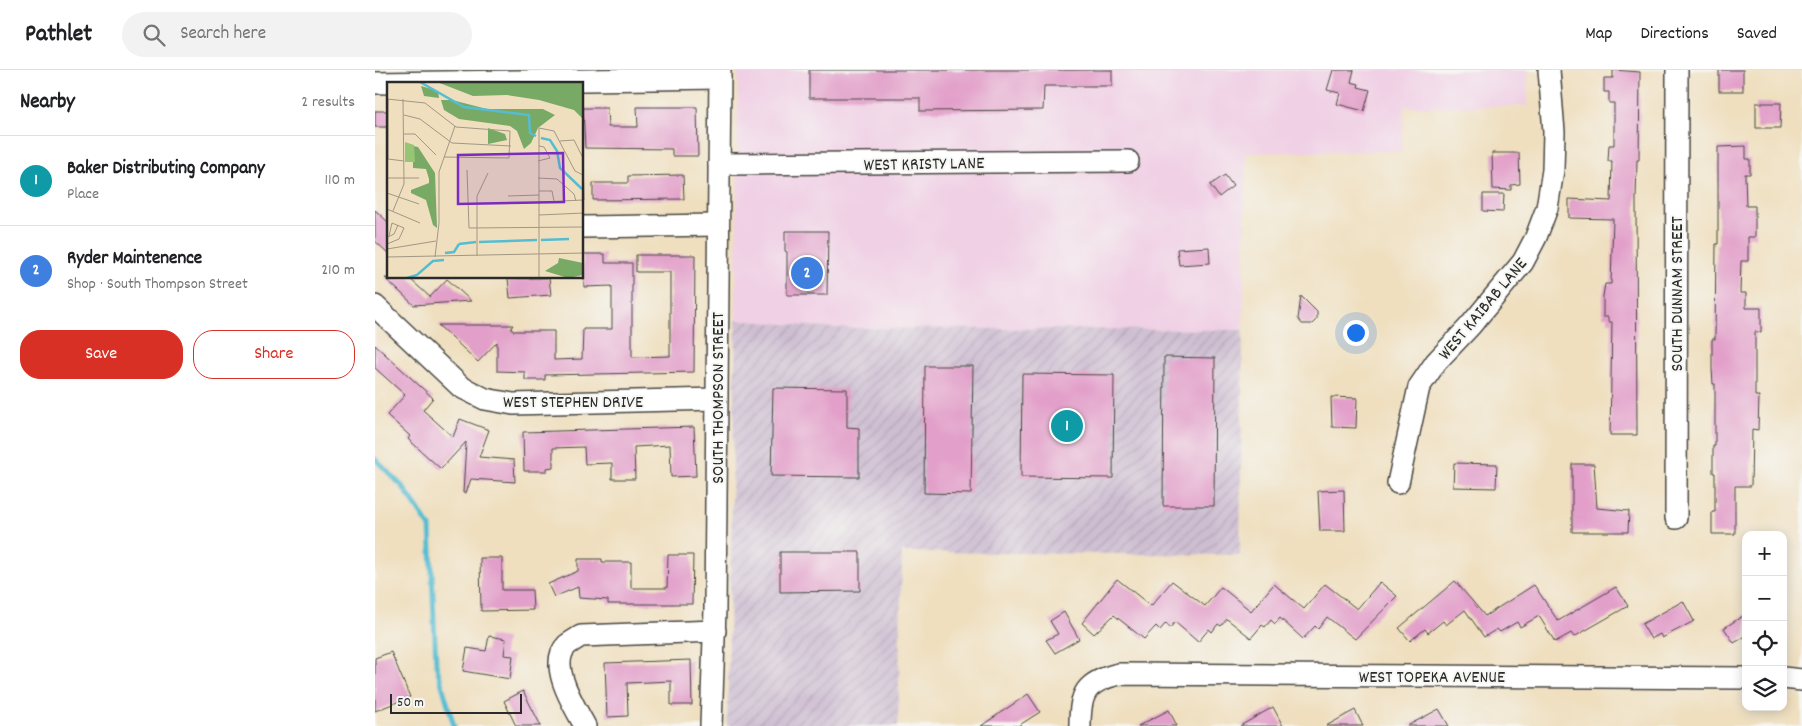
<!DOCTYPE html>
<meta charset="utf-8">
<style>
body{margin:0;font-family:Dekko,sans-serif;background:#f2f2f2;color:#202124}
.controls{position:absolute;right:15px;bottom:15px;display:grid;overflow:hidden;border-radius:10px;box-shadow:0 2px 12px #0003}
.controls button{width:45px;height:45px;display:grid;place-items:center;padding:0;border:0;border-bottom:1px solid #e0e0e0;background:#fff;color:#202124;font:25px sans-serif}
.scale{position:absolute;left:15px;bottom:12px;width:132px;box-sizing:border-box;padding-left:5px;border:2px solid #2b2b2b;border-top:0;font-size:14px;line-height:18px;white-space:nowrap;color:#2b2b2b;-webkit-text-stroke:4px #f6f6f2;paint-order:stroke}
.you{position:absolute;left:980px;top:262px;width:18px;height:18px;margin:-12px;border:4px solid #fff;border-radius:50%;background:#1a73e8;box-shadow:0 0 0 8px #1a73e833}
.badge{display:grid;place-items:center;width:32px;height:32px;border-radius:50%;background:#d93025;color:#fff;font-size:16px;font-weight:700}
.pin{position:absolute;translate:-50% -50%;border:2px solid #fff;box-shadow:0 1px 5px #0006}
.list{margin:0;padding:0;list-style:none}
h2{display:flex;justify-content:space-between;align-items:center;height:65px;margin:0;padding:0 20px;font-size:21px}
h2 small{font-size:16px;font-weight:400;color:#757577}
.list li{display:grid;grid-template-columns:32px 1fr auto;gap:15px;align-items:center;box-sizing:border-box;height:90px;padding:0 20px;border-top:1px solid #e0e0e0}
.list b{display:block;font-size:19px;white-space:nowrap}
.list p{margin:0;font-size:16px;white-space:nowrap;color:#757577}
.list em{font-size:16px;font-style:normal;color:#757577}
.actions{display:flex;gap:10px;padding:15px 20px}
.actions a{flex:1;padding:11px 0;border:1px solid #d93025;border-radius:20px;text-align:center;font-size:18px;color:#d93025}
.actions .main{background:#d93025;color:#fff}
.icon{flex:none;width:28px;height:28px;fill:none;stroke:currentColor;stroke-width:2;stroke-linecap:round;stroke-linejoin:round}
.map{position:relative;flex:none;width:1427px;height:656px;overflow:hidden}
header{display:flex;align-items:center;gap:30px;box-sizing:border-box;height:70px;padding:0 25px;background:#fff;border-bottom:1px solid #e0e0e0}
header strong{font-size:24px}
nav{display:flex;gap:28px;margin-inline-start:auto;font-size:18px}
.search{width:350px;height:45px;background:#f2f2f2;display:flex;align-items:center;gap:12px;box-sizing:border-box;padding:0 18px;border-radius:28px;color:#757577;font-size:19px}
main{display:flex}
aside{flex:1;background:#fff}
.map>svg:first-child{display:block}
.built{fill:#f0d0e5}
.industrial{fill:url(#industrial-furrows)}
.lines{fill:none;stroke-linecap:round;stroke-linejoin:round}
.stream{stroke:#55bdd2;stroke-width:5}
.building{fill:#e29fc9}
.minor-casing{stroke:#484641;stroke-width:24}
.minor{stroke:#fff;stroke-width:21}
.labels{text-anchor:middle;stroke-width:4;stroke-linejoin:round;paint-order:stroke}
.street-label{font-size:18px;fill:#2b2b2b;stroke:#f6f6f2}
.inset-river{fill:none;stroke:#55bdd2;stroke-width:2.5}
.inset-road{fill:none;stroke:#a19784;stroke-width:1}
.view{fill:#7b2cbf;fill-opacity:0.15;stroke:#7b2cbf;stroke-width:2.5}
.inset-edge{fill:none;stroke:#2b2b2b;stroke-width:2.5}
</style>
<header>
<strong>Pathlet</strong>
<div class="search"><svg class="icon" aria-label="search" viewBox="0 0 24 24"><circle cx="10" cy="10" r="6"/><path d="M15 15l6 6"/></svg>Search here</div>
<nav><a>Map</a><a>Directions</a><a>Saved</a></nav>
</header>
<main>
<aside>
<h2>Nearby<small>2 results</small></h2>
<ul class="list">
<li><span class="badge" style="background:#0f9aa8">1</span><div><b>Baker Distributing Company</b><p>Place</p></div><em>110 m</em></li>
<li><span class="badge" style="background:#3f7fe0">2</span><div><b>Ryder Maintenence</b><p>Shop · South Thompson Street</p></div><em>210 m</em></li>
</ul>
<div class="actions"><a class="main">Save</a><a>Share</a></div>
</aside>
<div class="map">
<svg width="1427" height="656" viewBox="0 0 1427 656">
<defs>
<pattern id="industrial-furrows" width="10" height="10" patternUnits="userSpaceOnUse" patternTransform="scale(1.25)"><rect width="10" height="10" fill="#cebed2"/><path d="M-1 1l2-2M0 10L10 0M9 11l2-2" fill="none" stroke="#b1a3b4"/></pattern>
</defs>
<rect width="100%" height="100%" fill="#f6f6f2"/>
<filter id="ink" filterUnits="userSpaceOnUse"><feTurbulence type="fractalNoise" baseFrequency=".02" numOctaves="2"/><feDisplacementMap in="SourceGraphic" scale="10" xChannelSelector="R" yChannelSelector="G"/><feConvolveMatrix kernelMatrix="1 2 1 2 8 2 1 2 1" color-interpolation-filters="sRGB"/></filter>
<filter id="wash" filterUnits="userSpaceOnUse"><feTurbulence type="fractalNoise" baseFrequency=".0096" numOctaves="4" result="noise"/><feDisplacementMap in="SourceGraphic" scale="20" xChannelSelector="R" yChannelSelector="G"/><feGaussianBlur stdDeviation="1.12" result="paint"/><feColorMatrix in="noise" values="0 0 0 0 0 0 0 0 0 0 0 0 0 0 0 0 0 1.4 0 .05"/><feComposite in="paint" operator="in"/></filter>
<g filter="url(#wash)">
<rect width="100%" height="100%" fill="#efdfbf"/>
<path class="built" d="M363 0H1153L1152 36 1029 37 1027 81 871 83 868 260 456 258 361 250Z"/>
<path class="industrial" d="M361 250 456 258 868 260 865 485 527 482 523 656H352Z"/>
<g class="lines">
<path class="stream" d="M0 389 28 417 55 457 61 594 79 656"/>
</g>
<g id="blocks">
<g class="building">
<path d="M434 0H737V16H669L668 40 545 41V28H434Z"/>
<path d="M958 0H979L976 12 984 14 983 17 995 20 989 41 962 34 965 23 952 20Z"/>
<path d="M1238 0 1265 2 1264 90H1262L1261 129 1262 365H1235L1237 252H1233V247H1228V226L1230 214H1236L1238 149 1194 148V129L1236 131 1237 91H1233L1234 75H1239V33H1234V22H1229V8H1238Z"/>
<rect x="1344" y="0" width="24" height="21"/>
<path d="M1381 33H1406L1405 58H1381Z"/>
<path d="M262 37H322L323 86H297V79L210 78 208 38H232L233 57H263Z"/>
<rect x="0" y="41" width="14" height="16"/>
<path d="M1371 76V89H1375V104H1370L1371 136H1380V167H1373V191H1366L1365 223H1371V238H1386V262H1380V326H1384L1383 360 1377 359 1376 416H1360V464H1337V442H1340V403H1338V376H1340V314H1338L1337 299V269H1340L1341 174H1343V77Z"/>
<path d="M1117 83H1144L1145 114 1136 115V120L1118 119Z"/>
<path d="M308 105 309 129 218 130V113H253V106Z"/>
<path d="M850 105 858 116 844 127 835 115Z"/>
<path d="M1108 124H1129L1128 142 1108 141Z"/>
<path d="M0 140 14 153V184L0 171Z"/>
<path d="M410 161H453L452 225H412V182L410 181Z"/>
<path d="M834 177 835 193 804 195 802 179Z"/>
<path d="M208 184H230V193H257V287L295 286V202H261V185H320L319 302 170 305V310H150V302L122 301V272L103 292 63 255H138L136 258 138 261H179V290L207 289 208 259H237V216L209 217Z"/>
<path d="M10 208H34L55 227 72 209 96 231 39 235Z"/>
<path d="M133 208H174L176 225 135 228Z"/>
<path d="M926 226 942 242V249L937 254H927L923 249Z"/>
<path d="M0 275 58 328 48 340 78 367 85 349 114 360 104 387 139 390 140 412 96 409 91 423H88L91 372 66 399 33 369 35 366 12 345 30 325 0 298Z"/>
<path d="M789 287 840 288 839 436H788Z"/>
<path d="M550 296H598L596 424 549 423Z"/>
<path d="M647 304 739 305 738 408 646 407Z"/>
<path d="M398 318 472 319V357L484 358V407L396 406Z"/>
<path d="M956 327 982 328 981 358 957 357Z"/>
<path d="M319 357 321 406 296 407 295 375 259 377 260 409H237V393L210 394 209 377 178 378V397L172 398V401H149L148 362Z"/>
<path d="M1079 393 1122 394 1121 418 1078 417Z"/>
<path d="M1197 394H1219L1222 438 1254 441 1253 462H1197Z"/>
<path d="M969 420 970 461H945L943 421Z"/>
<path d="M405 482H485V521L405 522Z"/>
<path d="M293 485H318L317 534H233V530L204 528 203 517 179 527 173 514 203 501V489H227V492H256V518H292Z"/>
<path d="M105 488H127V520H157L158 540 106 541Z"/>
<path d="M742 509 776 536 797 511 830 536 846 517 876 541 899 514 929 539 950 514 982 539 1005 512 1022 526 980 569 952 547 943 559 940 556 928 569 905 548 900 554 896 550 890 557 887 555 876 568 852 549 846 556 843 554 837 562 834 559 823 572 800 552 795 558 791 553 785 560 781 556 769 569 739 545 719 564 707 553Z"/>
<path d="M1080 511 1110 546 1159 515 1183 551 1241 517 1253 536 1199 567 1196 563 1180 572 1164 546 1145 557 1142 552 1125 562 1122 559 1109 567 1090 540 1071 555 1068 551 1053 563 1050 559 1035 571 1024 558Z"/>
<path d="M1308 531 1319 551 1287 568 1285 564 1276 569 1267 554Z"/>
<path d="M689 542 704 569 680 583 671 570 683 564 675 551Z"/>
<path d="M1371 544V566L1359 573 1349 558Z"/>
<path d="M114 566 131 569 129 585 138 586 135 609 88 601 92 578 111 581Z"/>
<path d="M16 582 35 627 0 641V588Z"/>
<path d="M316 590 317 635H296V611L252 613 253 646 232 647 230 593Z"/>
<path d="M148 621 166 656H141L129 631Z"/>
<path d="M653 624 665 642 643 656H606Z"/>
<path d="M898 637 908 656H865Z"/>
<path d="M1064 639 1074 656H1032Z"/>
<path d="M794 640 802 656H763Z"/>
<path d="M980 640 988 656H951Z"/>
</g>
</g>
</g>
<g filter="url(#ink)">
<use href="#blocks" fill-opacity="0" stroke="#484641" stroke-width="1"/>
<g class="lines">
<g class="minor-casing">
<g id="minor">
<path d="M0 13 345 8"/>
<path d="M344 94 753 91"/>
<path d="M208 157 343 155"/>
<path d="M0 236 86 317 110 329 138 334 342 329"/>
<path d="M1023 413 1044 317 1061 292 1095 256 1148 192 1161 167 1172 138 1178 100 1179 62 1174 0"/>
<path d="M1301 448 1302 0"/>
<path d="M1408 608 1427 610"/>
<path d="M210 656C200 637 172 595 192 575 196 572 201 569 206 566L340 561"/>
<path d="M336 656 340 539 345 0"/>
<path d="M705 656C705 623 710 612 744 604L1371 608"/>
</g>
</g>
<use href="#minor" class="minor"/>
</g>
</g>
<g class="labels">
<g class="street-label">
<text transform="translate(549 93) rotate(-1)" y="6">WEST KRISTY LANE</text>
<text transform="translate(1301 224) rotate(-90)" y="6">SOUTH DUNNAM STREET</text>
<text transform="translate(1107 238) rotate(-50)" y="6">WEST KAIBAB LANE</text>
<text transform="translate(342 328) rotate(-90)" y="6">SOUTH THOMPSON STREET</text>
<text x="198" y="337">WEST STEPHEN DRIVE</text>
<text x="1057" y="612">WEST TOPEKA AVENUE</text>
</g>
</g>
<g transform="translate(12 12)">
<rect width="196" height="196" fill="#efdfbf"/>
<path d="M50 0H196V37L187 28 152 18 120 13 86 14ZM34 4 51 9 52 16 37 14ZM54 18H65L100 27H156L168 33 151 46 144 61 137 67 130 49 123 44 72 37 57 28ZM101 46 118 52 120 58 101 62ZM26 64 31 65 48 91 50 146 46 143 39 118 24 111V108L42 101V97L39 87 26 86ZM172 176 196 181V193L181 196 158 189 171 181Z" fill="#78aa66"/>
<path d="M18 60 27 63 28 80H18Z" fill="#96c574"/>
<path class="inset-river" d="M33 0 77 25 142 33 143 51 149 54M154 56 163 58 170 69 173 86 195 107M154 158 182 157M92 160 150 158M72 162 89 160M58 171 67 170 72 162M20 196 30 193 46 179 57 178"/>
<path class="inset-road" d="M0 17 38 21 69 45 123 49 122 76 57 75M1 17V77L17 79M17 33 33 37 65 61 124 64M17 52H28L49 73M173 59 187 58 196 76 197 118M151 79 163 76 157 65 152 64M80 88 82 146 197 145M0 96H32M151 96 170 97 187 112 189 119M152 109H165L167 119M0 111 32 122M121 114 152 113M152 120 196 118M0 127 33 141M6 129 17 102 16 17M152 133 197 131M1 155 7 152 11 143M0 162 12 157 17 146 5 141 2 154M0 167 49 159M90 174V114L101 91M0 175 197 171M48 175 52 141V90L68 44M152 196V46L167 49 188 89 196 93"/>
<path class="view" d="M176 71 177 120 71 122V73Z"/>
<rect width="196" height="196" class="inset-edge"/>
</g>
</svg>
<div class="controls">
<button>+</button>
<button>−</button>
<button><svg class="icon" aria-label="locate" viewBox="0 0 24 24"><circle cx="12" cy="12" r="6"/><path d="M12 2v4M12 18v4M2 12h4M18 12h4"/></svg></button>
<button><svg class="icon" aria-label="layers" viewBox="0 0 24 24"><path d="M12 4l9 5-9 5-9-5zM3 14l9 5 9-5"/></svg></button>
</div>
<div class="scale">50 m</div>
<div class="you"></div>
<div class="pin badge" style="left:692px;top:356px;background:#0f9aa8">1</div>
<div class="pin badge" style="left:432px;top:203px;background:#3f7fe0">2</div>
</div>
</main>
